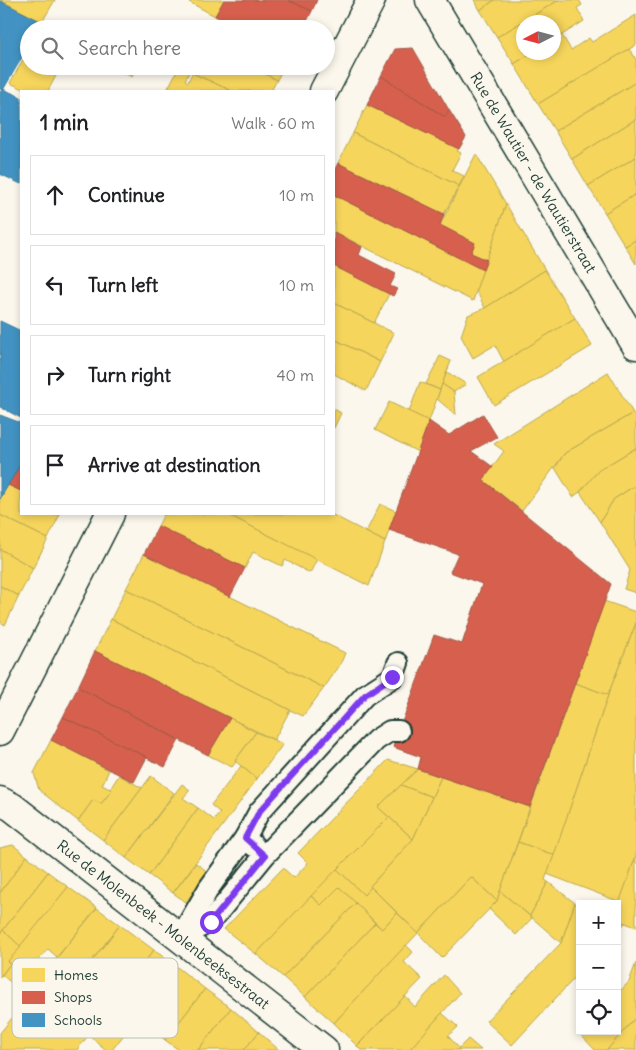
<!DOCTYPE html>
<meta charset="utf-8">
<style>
body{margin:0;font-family:Delius,sans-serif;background:#f6f6f6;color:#202124}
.controls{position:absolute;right:15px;bottom:15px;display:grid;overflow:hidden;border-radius:0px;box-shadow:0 2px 8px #0003}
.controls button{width:45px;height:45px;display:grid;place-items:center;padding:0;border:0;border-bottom:1px solid #e0e0e0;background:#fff;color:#202124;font:25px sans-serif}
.compass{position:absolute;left:516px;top:15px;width:45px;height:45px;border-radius:50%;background:#fff;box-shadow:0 2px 8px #0003;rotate:264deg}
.stop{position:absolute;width:15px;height:15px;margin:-11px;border:4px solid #7c3aed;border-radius:50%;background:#fff}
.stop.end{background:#7c3aed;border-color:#fff;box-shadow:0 1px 5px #0008}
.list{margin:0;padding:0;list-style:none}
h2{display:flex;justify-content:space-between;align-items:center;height:65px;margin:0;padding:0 20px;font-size:21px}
h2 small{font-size:16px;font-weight:400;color:#757577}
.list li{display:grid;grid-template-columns:32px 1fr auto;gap:15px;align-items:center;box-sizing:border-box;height:80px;margin:0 10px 10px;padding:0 10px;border:1px solid #e0e0e0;border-radius:0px}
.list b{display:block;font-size:19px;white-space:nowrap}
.list em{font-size:16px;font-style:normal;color:#757577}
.icon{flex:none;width:28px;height:28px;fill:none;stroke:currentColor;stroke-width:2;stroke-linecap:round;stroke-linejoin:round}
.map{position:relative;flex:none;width:636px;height:1050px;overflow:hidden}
.search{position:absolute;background:#fff;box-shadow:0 2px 8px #0003;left:20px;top:20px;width:315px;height:55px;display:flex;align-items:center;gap:12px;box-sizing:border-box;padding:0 18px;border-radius:28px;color:#757577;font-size:19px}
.panel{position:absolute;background:#fff;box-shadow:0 2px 8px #0003;left:20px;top:90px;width:315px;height:425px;border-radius:0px}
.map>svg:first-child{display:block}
.homes{fill:#f6d55c;stroke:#b6a750}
.shops{fill:#d6604d;stroke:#9f5646}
.schools{fill:#4393c3;stroke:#387998}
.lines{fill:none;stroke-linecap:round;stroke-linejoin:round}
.service-casing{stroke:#1f3d34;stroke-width:24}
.minor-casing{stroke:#1f3d34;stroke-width:31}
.tertiary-casing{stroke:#1f3d34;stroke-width:31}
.service{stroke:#fbf7ec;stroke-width:20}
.minor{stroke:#fbf7ec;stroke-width:28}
.tertiary{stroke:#fbf7ec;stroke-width:28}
.route{stroke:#7c3aed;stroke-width:6}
.labels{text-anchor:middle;stroke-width:5;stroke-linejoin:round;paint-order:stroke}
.street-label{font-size:15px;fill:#1f3d34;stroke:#fbf7ec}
.key{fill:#fbf7ec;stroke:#b9bfb5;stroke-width:1}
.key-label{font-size:14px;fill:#1f3d34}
</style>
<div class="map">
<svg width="636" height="1050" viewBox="0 0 636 1050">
<rect width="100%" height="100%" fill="#fbf7ec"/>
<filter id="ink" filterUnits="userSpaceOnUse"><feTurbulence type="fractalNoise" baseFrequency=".02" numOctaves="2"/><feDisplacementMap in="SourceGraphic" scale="10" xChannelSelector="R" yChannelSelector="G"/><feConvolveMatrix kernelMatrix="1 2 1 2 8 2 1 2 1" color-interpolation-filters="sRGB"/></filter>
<g filter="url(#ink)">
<g class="homes">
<path d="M0 0H55L42 22Z"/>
<path d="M190 0H224L215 16 189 2Z"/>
<path d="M474 0H495L480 10Z"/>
<path d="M495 0H559L497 37 480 10Z"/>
<path d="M559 0H579L582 5 577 8 584 21 554 40V22H524V52H533L514 64 497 37Z"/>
<path d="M636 15V45L538 104 514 64 533 52H554V40L562 35 571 50 589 38 592 42Z"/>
<path d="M220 19 241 29H215Z"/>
<path d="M29 49V66H61L48 91H28L10 83Z"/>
<path d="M629 49 636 59V82L555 131 538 104Z"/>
<path d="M109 66H132L136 68 132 77Z"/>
<path d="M195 66H250L277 80 271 91H232L192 73Z"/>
<path d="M250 66H284L277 80Z"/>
<path d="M179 67 189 73 185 80 188 82 192 73 232 91H174L168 88Z"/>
<path d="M636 82V119L572 159 555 131Z"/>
<path d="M367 105 459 149 457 151 461 153 452 170 464 176 459 186 353 133Z"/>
<path d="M636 119V157L588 186 572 159Z"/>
<path d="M353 133 459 186 444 214 338 163Z"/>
<path d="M476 154 506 204 487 260 471 253 475 243 440 225Z"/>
<path d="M636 157V194L605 213 588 186Z"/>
<path d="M636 194V240L625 246 605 213Z"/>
<path d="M334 195 483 270 473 301 334 232Z"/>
<path d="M506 204 545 270 485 308 476 290Z"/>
<path d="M636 240V264L625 246Z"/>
<path d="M334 266 389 294 374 323 334 303Z"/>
<path d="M545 270 575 318 504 362 495 345 473 358 461 336 468 315 485 308Z"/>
<path d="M334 303 394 333 380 362 334 339Z"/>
<path d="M575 318 592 346 494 405 478 377Z"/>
<path d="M334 339 380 362 366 391 334 374Z"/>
<path d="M440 356 451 361 440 390 426 384Z"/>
<path d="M447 372 466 384 454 392 442 384Z"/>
<path d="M608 372 633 413 565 453 522 511 483 480 504 451 494 444Z"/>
<path d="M420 382 440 390 429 421 409 412Z"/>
<path d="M442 384 454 392 456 415 437 399Z"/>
<path d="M389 402 429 421 418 452 375 430Z"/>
<path d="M334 409 341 413 334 428Z"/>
<path d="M633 413 636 418V448L599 470 580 492 573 497 555 468 565 453Z"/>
<path d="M636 448V485L614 499 600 522 580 492 599 470Z"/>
<path d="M8 485 21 491V514H60L48 539 0 515V499Z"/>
<path d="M636 485V593L624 589 630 570 600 522 614 499Z"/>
<path d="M380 504 396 511 385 542 366 532Z"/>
<path d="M164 514H227L317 559 310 573 285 560 282 566 253 552 245 568 158 526Z"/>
<path d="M227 514H331L385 542 369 586Z"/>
<path d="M0 515 48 539 33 568 0 549Z"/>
<path d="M0 549 33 568 19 596 0 586Z"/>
<path d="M144 554 345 653 340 665 324 688 126 589Z"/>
<path d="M0 586 19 596 5 625 0 622Z"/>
<path d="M126 589 324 688 303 716 290 710 111 619Z"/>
<path d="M604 601 636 612V623L608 695 575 683Z"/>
<path d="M111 619 290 710 274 740 95 651Z"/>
<path d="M636 623V856L620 902 547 874 608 695Z"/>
<path d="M575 683 608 695 554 855 518 842Z"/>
<path d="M230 718 256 732 235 761 236 762 232 767 208 755Z"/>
<path d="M256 732 283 744 257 779 235 761Z"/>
<path d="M51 740 109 770 102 785 112 790 101 804 93 800 78 821 39 790 34 773Z"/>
<path d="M388 760 418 769 378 807 389 817 256 954 224 929 283 868 294 878 308 863 298 853Z"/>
<path d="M241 766 257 779 173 893 149 875 198 808 214 820 220 813 211 805Z"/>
<path d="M418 769 441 777 432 797 401 785Z"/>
<path d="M119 775 142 788 103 840 78 821 93 800 101 804 112 790 110 789Z"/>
<path d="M151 776 174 793 126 858 103 840Z"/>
<path d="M441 777 530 807 497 901 471 877 418 933 370 886 413 839Z"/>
<path d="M182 784 190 790 183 798 198 808 149 875 126 858Z"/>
<path d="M401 785 432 797 413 839 378 807Z"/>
<path d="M389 817 413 839 370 886 371 887 364 895 337 869Z"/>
<path d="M518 842 554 855 545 880 548 882 530 916 500 891Z"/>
<path d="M13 845 27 856 0 893V848Z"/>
<path d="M27 856 48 872 0 934V893Z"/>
<path d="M636 856V927L617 920V909Z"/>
<path d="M196 863 208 872 186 902 173 893Z"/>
<path d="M337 869 364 895 371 887 397 913 382 929 339 887 321 905 311 896Z"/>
<path d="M48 872 68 887 21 947 3 930Z"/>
<path d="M471 877 497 901 442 958 418 933Z"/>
<path d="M548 882 575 903 561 943 530 916Z"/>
<path d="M68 887 97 908 57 957 48 949 15 986 2 975 10 964 7 962Z"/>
<path d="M339 887 356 903 283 977 256 954 311 896 321 905Z"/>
<path d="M500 891 532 918 516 935 489 909 497 901Z"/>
<path d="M356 903 375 923 305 997 283 977Z"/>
<path d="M575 903 580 905V972L512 1045 486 1021 561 943Z"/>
<path d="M97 908 120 925 65 994 54 986 56 983 44 974Z"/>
<path d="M397 913 418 933 334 1023 305 997 375 923 382 929Z"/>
<path d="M617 920 625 923 617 932Z"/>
<path d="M120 925 154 950 77 1050H0V1033L12 1018 34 1035Z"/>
<path d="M3 930 21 947 7 962 10 964 0 977V934Z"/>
<path d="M406 945 413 952 404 962 422 979 357 1046 334 1023Z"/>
<path d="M154 950 177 967 112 1050H106L89 1035Z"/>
<path d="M636 963V1017L607 1050H595L579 1033 581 1031H617V994L629 982Z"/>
<path d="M177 967 205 989 165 1040 138 1017Z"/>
<path d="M444 975 460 993 409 1050H361L357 1046 405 996 415 1007Z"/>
<path d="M205 989 231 1008 198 1050H179L165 1040Z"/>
<path d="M231 1008 259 1032 244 1050H198Z"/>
<path d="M442 1013 458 1027 448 1036 459 1048 457 1050H409Z"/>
<path d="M636 1017V1050H607Z"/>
<path d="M259 1032 279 1050H244Z"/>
<path d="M468 1039 481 1050H457Z"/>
</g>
<g class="shops">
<path d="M224 0H288L312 11 303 29H241L215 16Z"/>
<path d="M288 0H317L312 11Z"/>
<path d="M413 48 449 110 445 117 381 76 395 49Z"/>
<path d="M381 76 445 117 449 110 466 137 459 149 367 105Z"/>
<path d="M338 163 444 214 440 225 475 243 471 253 487 260 483 270 334 195V171Z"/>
<path d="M334 232 362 247 359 255 396 274 390 286 397 289 393 296 334 266Z"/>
<path d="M483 414 497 437 471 451 493 467 483 480 611 584 530 807 418 769 421 757 393 747 434 635 462 644 482 584 450 572 458 554 389 530 429 421 449 435Z"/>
<path d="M21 463V491L8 485Z"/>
<path d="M158 526 245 568 230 597 144 554Z"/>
<path d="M95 651 230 718 208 755 78 687Z"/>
<path d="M78 687 179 740 165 767 63 717Z"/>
<path d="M63 717 147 757 134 782 51 740Z"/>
</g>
<g class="schools">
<path d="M0 1 42 22 38 29H29V45L3 90 0 89Z"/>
<path d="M3 89 21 97V184L0 174V92Z"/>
<path d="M0 321 21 331V418L0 407Z"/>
<path d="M0 415 21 423V463L0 499Z"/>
</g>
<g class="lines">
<g class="service-casing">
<g id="service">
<path d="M245 838 259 812 365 695 393 677 398 663"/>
<path d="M180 938 211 921 265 855 376 740 390 731H399"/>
<path d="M180 938 209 888 245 838 254 846"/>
</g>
</g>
<g class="minor-casing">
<g id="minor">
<path id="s1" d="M430 0 636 345"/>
<path id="s2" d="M0 801 12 807 324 1050"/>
</g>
</g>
<g class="tertiary-casing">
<g id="tertiary">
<path d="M324 91 371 0"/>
<path d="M0 731 110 514"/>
</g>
</g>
<use href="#service" class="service"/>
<use href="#minor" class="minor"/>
<use href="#tertiary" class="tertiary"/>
</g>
</g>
<g class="lines" filter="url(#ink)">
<path class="route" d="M211 922 265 856 245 838 259 812 365 695 392 677"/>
</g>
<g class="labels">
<g class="street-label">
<text dy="5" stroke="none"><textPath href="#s1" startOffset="201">Rue de Wautier - de Wautierstraat</textPath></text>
<text dy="5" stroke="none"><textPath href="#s2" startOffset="205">Rue de Molenbeek - Molenbeeksestraat</textPath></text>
</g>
</g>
<rect x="12" y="958" width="166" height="80" rx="8" class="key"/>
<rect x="22" y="968" width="23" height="14" fill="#f6d55c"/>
<rect x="22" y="991" width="23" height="13" fill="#d6604d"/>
<rect x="22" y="1013" width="23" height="14" fill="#4393c3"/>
<g class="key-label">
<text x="54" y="980">Homes</text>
<text x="54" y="1002">Shops</text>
<text x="54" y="1025">Schools</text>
</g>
</svg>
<div class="controls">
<button>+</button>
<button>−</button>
<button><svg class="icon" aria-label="locate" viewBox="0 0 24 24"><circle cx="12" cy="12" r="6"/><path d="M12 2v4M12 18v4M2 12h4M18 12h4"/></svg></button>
</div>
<svg class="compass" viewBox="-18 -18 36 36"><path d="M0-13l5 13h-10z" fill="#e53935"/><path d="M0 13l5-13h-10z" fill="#757577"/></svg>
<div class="stop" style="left:211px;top:922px"></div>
<div class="stop end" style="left:392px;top:677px"></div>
<div class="search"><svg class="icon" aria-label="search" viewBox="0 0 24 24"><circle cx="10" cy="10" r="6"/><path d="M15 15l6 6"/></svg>Search here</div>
<section class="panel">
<h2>1 min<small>Walk · 60 m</small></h2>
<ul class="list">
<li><svg class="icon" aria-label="ahead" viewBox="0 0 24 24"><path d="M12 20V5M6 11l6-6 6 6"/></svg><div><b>Continue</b></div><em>10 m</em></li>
<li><svg class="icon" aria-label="left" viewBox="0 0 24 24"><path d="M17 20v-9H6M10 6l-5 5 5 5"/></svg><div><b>Turn left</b></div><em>10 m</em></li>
<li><svg class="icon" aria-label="right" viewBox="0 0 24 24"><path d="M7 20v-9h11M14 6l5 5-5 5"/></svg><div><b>Turn right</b></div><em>40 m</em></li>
<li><svg class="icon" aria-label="arrive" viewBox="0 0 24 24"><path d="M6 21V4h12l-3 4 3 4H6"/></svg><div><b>Arrive at destination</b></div></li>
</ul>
</section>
</div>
